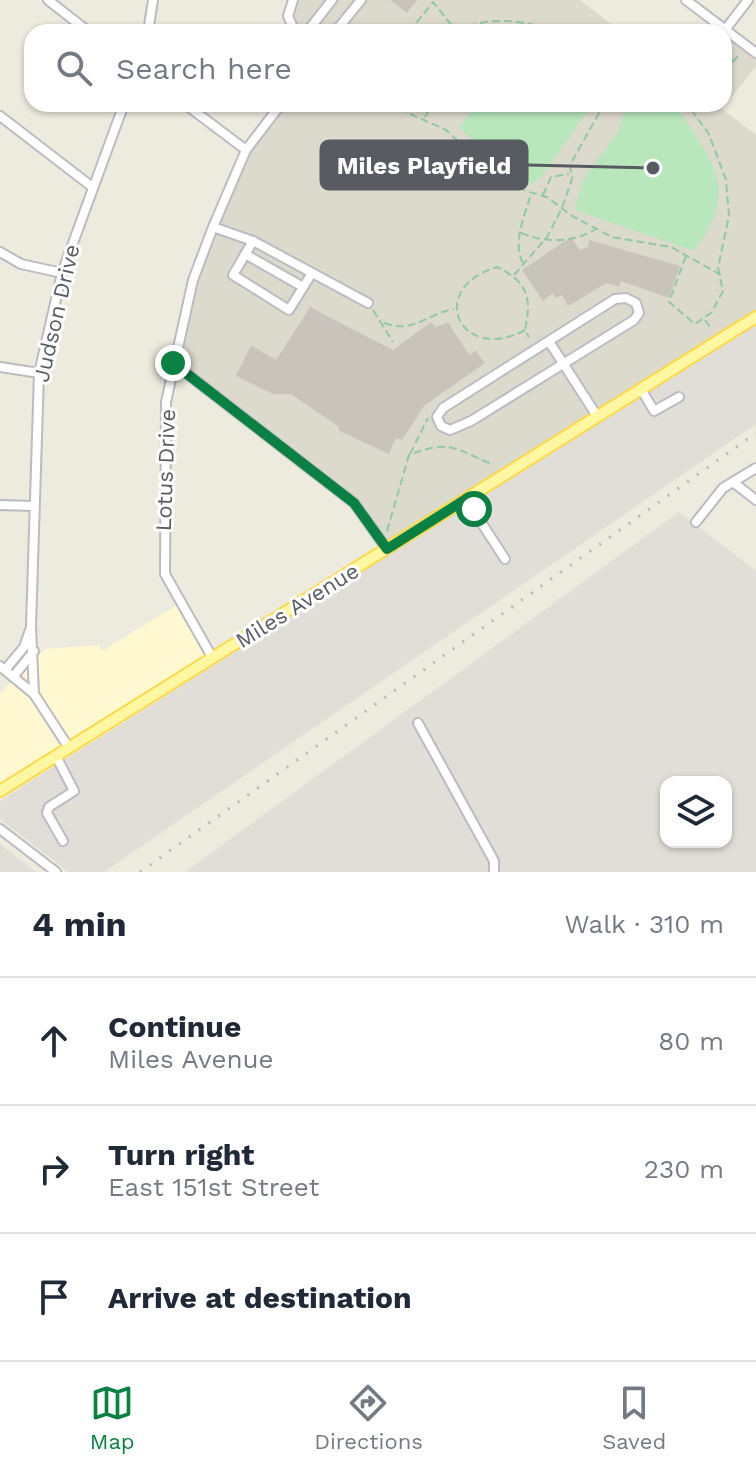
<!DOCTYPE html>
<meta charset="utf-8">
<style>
body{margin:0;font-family:"Work Sans",sans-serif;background:#f2f2f3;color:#1f2937}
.controls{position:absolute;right:24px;bottom:24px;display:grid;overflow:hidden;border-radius:16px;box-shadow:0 2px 6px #0004}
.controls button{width:72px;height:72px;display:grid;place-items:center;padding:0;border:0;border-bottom:2px solid #e0e1e3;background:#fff;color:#1f2937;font:40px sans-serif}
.stop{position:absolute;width:24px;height:24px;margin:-18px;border:6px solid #0b8043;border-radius:50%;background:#fff}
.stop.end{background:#0b8043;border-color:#fff;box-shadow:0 2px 8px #0008}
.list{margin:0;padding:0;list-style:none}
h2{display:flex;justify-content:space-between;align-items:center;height:104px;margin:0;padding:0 32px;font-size:34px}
h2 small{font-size:26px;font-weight:400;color:#747a83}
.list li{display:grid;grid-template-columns:52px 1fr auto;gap:24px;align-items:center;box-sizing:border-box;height:128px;padding:0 32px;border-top:2px solid #e0e1e3}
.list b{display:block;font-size:30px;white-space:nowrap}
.list p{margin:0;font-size:26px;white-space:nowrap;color:#747a83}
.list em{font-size:26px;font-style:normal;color:#747a83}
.icon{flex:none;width:44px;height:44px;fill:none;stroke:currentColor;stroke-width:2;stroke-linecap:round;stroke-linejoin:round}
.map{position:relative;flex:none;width:756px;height:872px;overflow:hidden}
.search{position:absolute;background:#fff;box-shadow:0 2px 6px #0004;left:24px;right:24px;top:24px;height:88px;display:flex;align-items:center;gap:20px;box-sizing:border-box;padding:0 28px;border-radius:24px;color:#747a83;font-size:30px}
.sheet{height:488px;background:#fff}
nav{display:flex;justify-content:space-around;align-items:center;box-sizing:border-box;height:112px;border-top:2px solid #e0e1e3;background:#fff;font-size:22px;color:#747a83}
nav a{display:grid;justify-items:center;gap:4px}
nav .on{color:#0b8043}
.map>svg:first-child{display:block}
.commercial{fill:#fff8d1}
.industrial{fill:#e0ded6;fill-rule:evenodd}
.education{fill:#dcdacd}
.green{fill:#b8e7bc}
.building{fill:#c8c4bc}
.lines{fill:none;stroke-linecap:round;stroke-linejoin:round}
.minor-casing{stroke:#babcc2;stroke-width:12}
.major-casing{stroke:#fed946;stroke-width:14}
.path{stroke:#91c8a5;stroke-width:2;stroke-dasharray:8 4;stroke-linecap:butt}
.minor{stroke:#fff;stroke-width:8}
.major{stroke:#fff7a1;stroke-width:10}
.rail{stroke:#b5b6b6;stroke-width:3;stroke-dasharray:2 10;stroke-linecap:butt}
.route{stroke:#0b8043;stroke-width:10}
.labels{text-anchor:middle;stroke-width:6;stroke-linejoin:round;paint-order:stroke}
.street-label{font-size:22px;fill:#585b61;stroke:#fff}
.leader{fill:none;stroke:#585b61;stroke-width:3}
.callout-dot{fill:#585b61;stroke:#fff;stroke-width:3}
.callout{fill:#585b61;stroke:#585b61;stroke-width:3}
.callout-label{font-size:24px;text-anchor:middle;font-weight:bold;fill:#fff}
</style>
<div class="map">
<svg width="756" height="872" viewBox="0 0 756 872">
<rect width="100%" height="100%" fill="#edebde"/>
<path class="commercial" d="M179 604 212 657 0 791V695L11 681 46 649 99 645 102 651Z"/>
<g class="industrial">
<path d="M756 322V424L104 872H69L0 819V801Z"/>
<path d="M679 512 756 571V872H185ZM666 782H726V842H666Z"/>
<path d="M0 844 36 872H0Z"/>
</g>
<g class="education">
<path d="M293 0H580L621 32H295L290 25Z"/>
<path d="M724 32 756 53V66L722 109 756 135V316L387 549 354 503 173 363 193 280 246 150 281 104H724Z"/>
</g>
<g class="green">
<path d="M476 104H592L543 175 529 186 459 128Z"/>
<path d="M627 104C639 104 659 100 670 105 681 109 688 124 694 133 726 181 728 203 694 251L575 210 583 179 618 133Z"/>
</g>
<g class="building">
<path d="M390 0H417L407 13Z"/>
<path d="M571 237 580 250 588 247 589 240 680 266 669 298 621 281 619 287 607 283 568 306 562 295 555 298 553 293 543 301 522 270Z"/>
<path d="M310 307 393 350 431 322 436 327 448 322 469 355 476 351 485 363 425 405 402 440 396 438 389 454 338 430 339 427 291 394H273L236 376 251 345 276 360Z"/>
</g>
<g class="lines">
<g class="minor-casing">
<g id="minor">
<path d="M48 0 89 32"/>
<path d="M293 0 288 16 295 32"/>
<path d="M686 0 756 53"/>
<path d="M725 30 748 0"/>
<path d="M148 32 153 0"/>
<path d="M307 32 332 0"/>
<path d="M335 32 361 0"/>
<path d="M185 104 246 150"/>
<path d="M0 116 91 186"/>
<path d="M213 227 253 241 368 303"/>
<path d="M253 241 233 275 289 310 312 273"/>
<path d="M0 252 21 264 62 273"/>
<path d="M245 254 303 287"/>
<path d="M626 298 636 303 639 313 634 320 471 421 450 430 441 426 437 417 443 408 615 299Z"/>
<path d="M550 343 597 416"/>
<path d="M173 363 354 503 387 549"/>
<path d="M0 367 39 373"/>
<path d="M641 389 654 411 679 397"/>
<path d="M733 482 756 500"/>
<path d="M466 499 505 559"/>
<path d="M0 505 33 506"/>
<path d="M696 522 723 488 756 468"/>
<path d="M212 657 165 574 166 402 193 280 213 227 246 150 281 104"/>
<path d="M0 666 34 694 69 748"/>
<path d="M5 670 24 647 31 627"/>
<path d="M13 677 34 651"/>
<path d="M34 694 31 626 39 373 62 273 124 104"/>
<path d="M418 723 494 861V872"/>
<path d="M56 756 74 791 49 807 47 813 63 841"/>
<path d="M0 829 56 872"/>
</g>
</g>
<g class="major-casing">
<path id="major" d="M0 791 756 317"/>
</g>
<g class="path">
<path d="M409 32 433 2 457 32"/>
<path d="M458 32C488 13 528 22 561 32"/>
<path d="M724 71 740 54"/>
<path d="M388 104 446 130 483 165 526 191 547 197 572 216 612 237 671 247 721 275"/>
<path d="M687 104 690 108 694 104"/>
<path d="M425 117 432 104"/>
<path d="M543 195 551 177 569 174"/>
<path d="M521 233C545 243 573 243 596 229"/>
<path d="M686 256 669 302 695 324 711 313 723 291 718 268 729 216 726 180 709 134 690 108"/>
<path d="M523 263C512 244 525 214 531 194"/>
<path d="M514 275 547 237 562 208 572 179 570 165 604 104"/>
<path d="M373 310 393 342"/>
<path d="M705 320 710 327"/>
<path d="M384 323C413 334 427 314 454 309"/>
<path d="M525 330C461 365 424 289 497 267 528 282 532 298 525 330L529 337"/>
<path d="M410 454 428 418"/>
<path d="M387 531 409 455C449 439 455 449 492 464"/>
</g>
<use href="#minor" class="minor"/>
<use href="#major" class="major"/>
<path class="rail" d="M140 872 756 433"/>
</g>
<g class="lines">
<path class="route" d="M173 363 354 503 387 549 466 499 474 509"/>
</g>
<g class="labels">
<g class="street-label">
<text transform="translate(56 313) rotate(-77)" y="8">Judson Drive</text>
<text transform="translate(165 470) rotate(-88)" y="8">Lotus Drive</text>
<text transform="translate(297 605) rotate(-32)" y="8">Miles Avenue</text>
</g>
</g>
<path class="leader" d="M653 168L527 165"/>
<circle class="callout-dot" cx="653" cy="168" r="8"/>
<rect class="callout" x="321" y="141" width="206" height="48" rx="8"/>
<g class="callout-label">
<text x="424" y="174">Miles Playfield</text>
</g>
</svg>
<div class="controls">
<button><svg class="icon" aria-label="layers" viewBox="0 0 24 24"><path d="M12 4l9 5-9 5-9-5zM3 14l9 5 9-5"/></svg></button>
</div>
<div class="stop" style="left:474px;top:509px"></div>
<div class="stop end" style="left:173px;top:363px"></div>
<div class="search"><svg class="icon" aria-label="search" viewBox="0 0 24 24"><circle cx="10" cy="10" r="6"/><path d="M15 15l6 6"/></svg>Search here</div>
</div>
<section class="sheet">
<h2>4 min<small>Walk · 310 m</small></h2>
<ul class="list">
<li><svg class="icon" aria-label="ahead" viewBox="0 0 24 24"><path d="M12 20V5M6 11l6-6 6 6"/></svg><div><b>Continue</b><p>Miles Avenue</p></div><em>80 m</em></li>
<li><svg class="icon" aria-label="right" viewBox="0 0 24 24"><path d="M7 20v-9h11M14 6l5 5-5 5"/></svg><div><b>Turn right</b><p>East 151st Street</p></div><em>230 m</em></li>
<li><svg class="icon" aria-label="arrive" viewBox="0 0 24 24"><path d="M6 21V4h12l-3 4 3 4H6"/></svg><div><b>Arrive at destination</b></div></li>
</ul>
</section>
<nav>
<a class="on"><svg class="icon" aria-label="map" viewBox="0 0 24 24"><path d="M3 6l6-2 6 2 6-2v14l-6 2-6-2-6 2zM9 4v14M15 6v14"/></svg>Map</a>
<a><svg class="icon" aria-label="directions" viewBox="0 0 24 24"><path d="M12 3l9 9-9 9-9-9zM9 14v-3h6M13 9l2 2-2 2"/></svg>Directions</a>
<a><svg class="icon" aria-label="saved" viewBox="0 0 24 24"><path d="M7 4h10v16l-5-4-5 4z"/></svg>Saved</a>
</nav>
